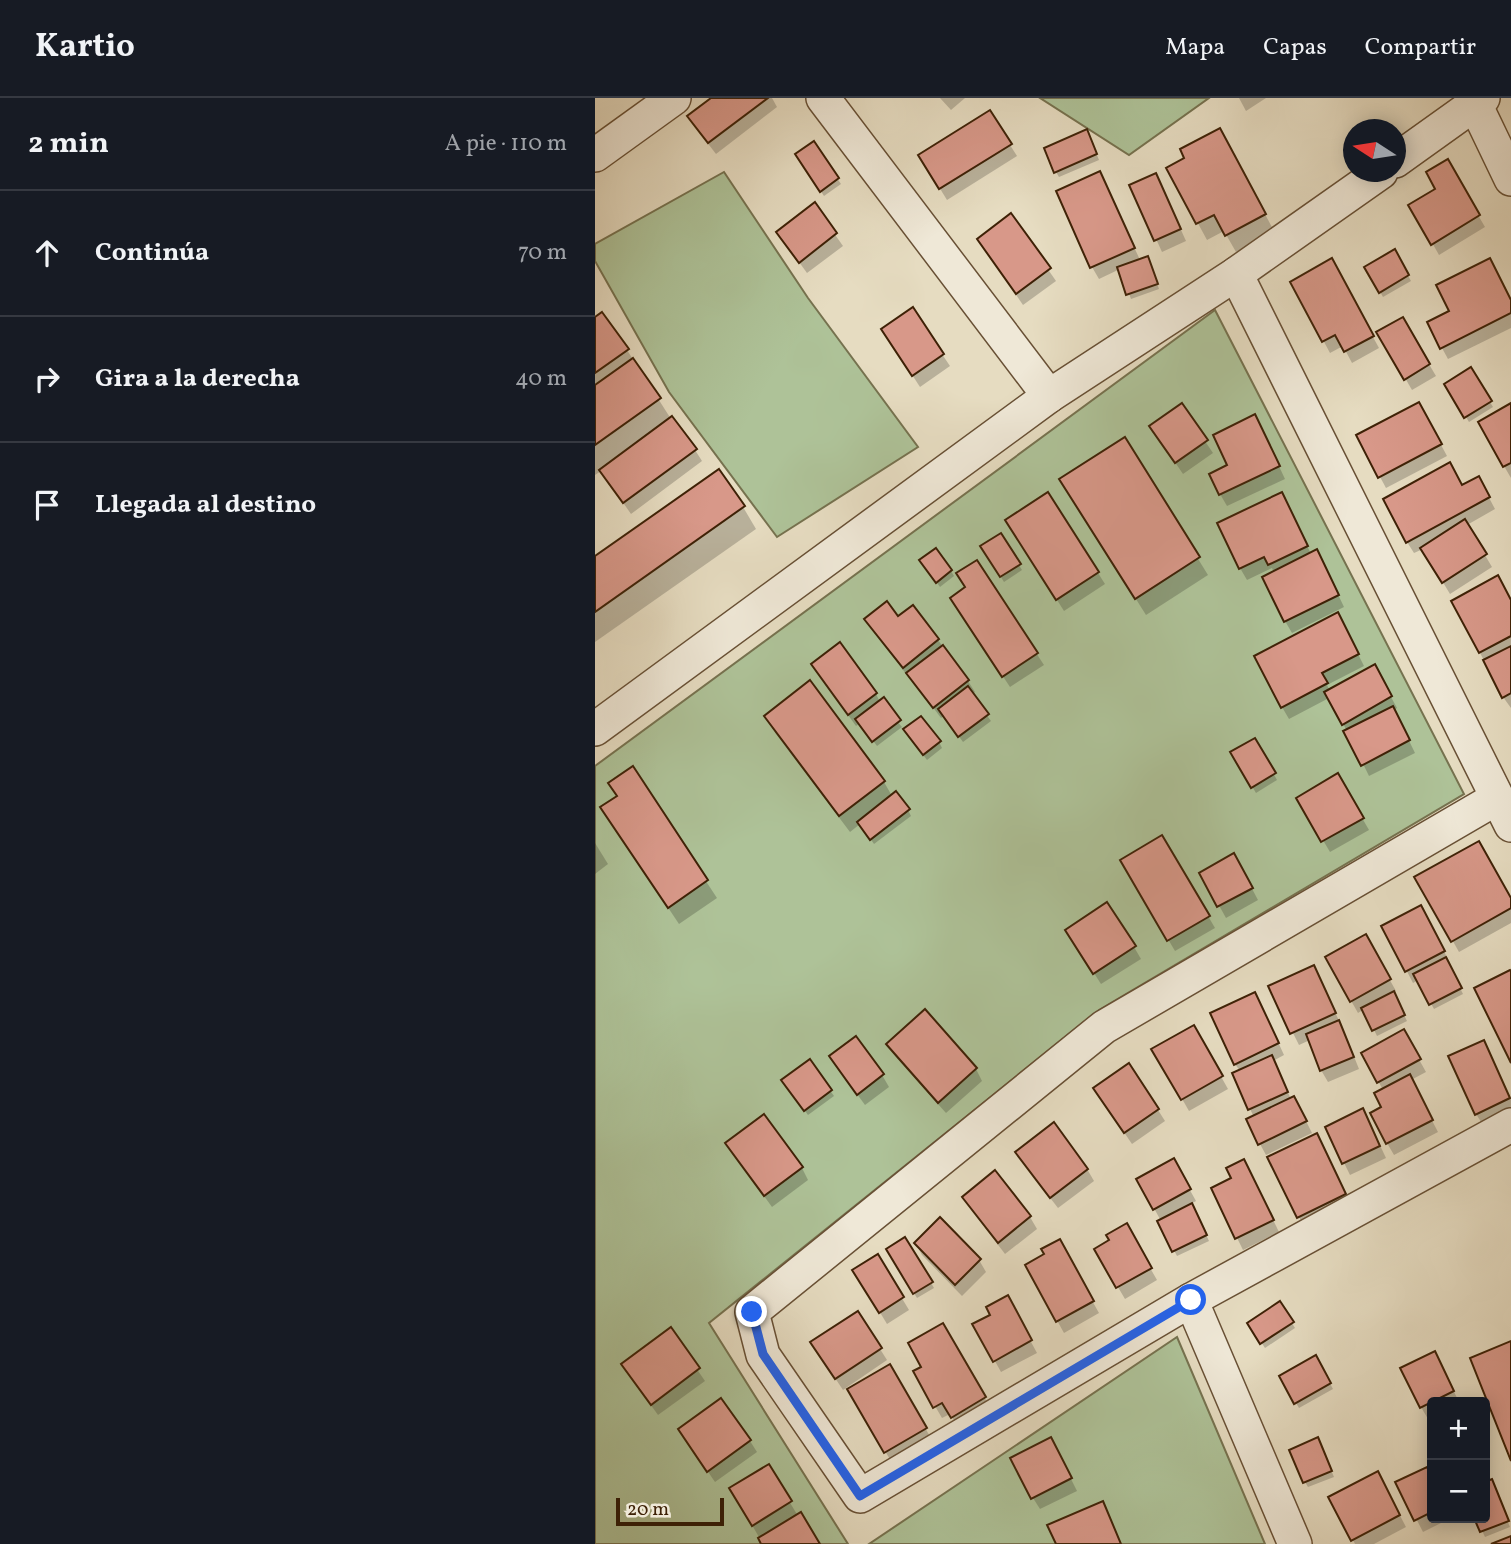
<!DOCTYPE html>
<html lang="es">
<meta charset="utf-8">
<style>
body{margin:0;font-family:Vollkorn,serif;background:#20242c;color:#f1f3f6}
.controls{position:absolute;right:21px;bottom:21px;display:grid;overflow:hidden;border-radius:7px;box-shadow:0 4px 18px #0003}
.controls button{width:63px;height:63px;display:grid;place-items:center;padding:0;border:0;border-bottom:2px solid #363941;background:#171b24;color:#f1f3f6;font:35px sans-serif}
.compass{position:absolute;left:748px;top:21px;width:63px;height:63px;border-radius:50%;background:#171b24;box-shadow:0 4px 18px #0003;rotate:282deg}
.scale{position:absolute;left:21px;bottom:18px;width:108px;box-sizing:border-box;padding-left:7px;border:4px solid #3e2106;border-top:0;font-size:19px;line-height:24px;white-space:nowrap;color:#3e2106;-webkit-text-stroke:5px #efe8d7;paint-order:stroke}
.stop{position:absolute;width:21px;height:21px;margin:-16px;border:5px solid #2563eb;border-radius:50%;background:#fff}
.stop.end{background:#2563eb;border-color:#fff;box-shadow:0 2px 7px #0008}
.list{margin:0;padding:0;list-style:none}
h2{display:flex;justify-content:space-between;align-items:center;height:91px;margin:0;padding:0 28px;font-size:30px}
h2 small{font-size:23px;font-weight:400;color:#9ea1a6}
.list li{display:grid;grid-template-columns:46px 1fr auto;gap:21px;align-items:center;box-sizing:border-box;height:126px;padding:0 28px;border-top:2px solid #363941}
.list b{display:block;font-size:26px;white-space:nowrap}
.list em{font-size:23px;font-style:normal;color:#9ea1a6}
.icon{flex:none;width:38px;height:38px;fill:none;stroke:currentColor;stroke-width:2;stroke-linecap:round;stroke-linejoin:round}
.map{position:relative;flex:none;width:916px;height:1446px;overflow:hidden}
header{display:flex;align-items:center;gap:42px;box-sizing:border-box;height:98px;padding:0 35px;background:#171b24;border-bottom:2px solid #363941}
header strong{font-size:33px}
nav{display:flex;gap:38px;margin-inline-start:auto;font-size:24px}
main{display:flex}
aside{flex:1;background:#171b24}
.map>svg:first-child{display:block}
.green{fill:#aec298;stroke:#76724f;stroke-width:2}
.shadow{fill:#0003}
.building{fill:#d89889;stroke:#3e2106;stroke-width:2}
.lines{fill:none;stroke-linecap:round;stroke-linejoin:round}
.minor-casing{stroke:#685035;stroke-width:36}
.minor{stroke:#efe8d7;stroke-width:33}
.route{stroke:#2563eb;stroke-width:9}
</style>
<header>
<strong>Kartio</strong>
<nav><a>Mapa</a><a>Capas</a><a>Compartir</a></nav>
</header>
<main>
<aside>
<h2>2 min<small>A pie · 110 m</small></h2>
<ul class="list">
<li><svg class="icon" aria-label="ahead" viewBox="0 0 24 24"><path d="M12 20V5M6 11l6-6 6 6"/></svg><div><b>Continúa</b></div><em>70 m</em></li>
<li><svg class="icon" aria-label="right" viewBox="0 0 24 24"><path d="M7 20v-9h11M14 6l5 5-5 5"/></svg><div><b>Gira a la derecha</b></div><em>40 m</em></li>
<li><svg class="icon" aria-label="arrive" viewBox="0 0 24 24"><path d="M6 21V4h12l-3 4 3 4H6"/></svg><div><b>Llegada al destino</b></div></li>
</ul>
</aside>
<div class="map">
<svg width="916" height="1446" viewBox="0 0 916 1446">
<rect width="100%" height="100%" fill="#e6dcc1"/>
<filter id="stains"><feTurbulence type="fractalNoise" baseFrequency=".00286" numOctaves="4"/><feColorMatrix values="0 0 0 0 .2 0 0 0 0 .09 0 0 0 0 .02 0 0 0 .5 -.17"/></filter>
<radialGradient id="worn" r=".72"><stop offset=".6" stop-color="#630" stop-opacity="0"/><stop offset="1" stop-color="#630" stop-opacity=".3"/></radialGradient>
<g class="green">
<path d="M445 0H614L534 57Z"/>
<path d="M129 74 213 200 323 349 182 439 74 294 0 163V146Z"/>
<path d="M620 212 869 696 504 912 114 1225 253 1446H0V668Z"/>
<path d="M582 1239 670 1446H274Z"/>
</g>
<g class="shadow">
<path d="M119 0H177L182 9 121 56 101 30 94 18Z"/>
<path d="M345 0H370L356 12Z"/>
<path d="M644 0H671L651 13Z"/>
<path d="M494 38 504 62 464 79 461 74Z"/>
<path d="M218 45 246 86 229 98 202 57Z"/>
<path d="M415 47 422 58 352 102 325 58Z"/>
<path d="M634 49 679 133 641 154 629 133 612 142 573 70Z"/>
<path d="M852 64 890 129 844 157 816 107 843 91Z"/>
<path d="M505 75 545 162 555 165 564 191 536 201 525 171 504 181 497 169 463 94Z"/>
<path d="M561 77 591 143 567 154 537 88Z"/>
<path d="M219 107 248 148 212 175 183 135Z"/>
<path d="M416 118 461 183 428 207 384 142Z"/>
<path d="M799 153 816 183 788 199 771 169Z"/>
<path d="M736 163 784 250 757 265 748 248 735 255 697 184Z"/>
<path d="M916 204V230L853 261 847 250 856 213Z"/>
<path d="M317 212 355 268 325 289 295 243Z"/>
<path d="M7 216 32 252 76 321 100 352 107 363 36 416 6 373 0 377V221Z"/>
<path d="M807 221 841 278 817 292 784 235Z"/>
<path d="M875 271 898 309 874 324 851 286Z"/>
<path d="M824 306 852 358 791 390 763 338Z"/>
<path d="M916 307V380L909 368Z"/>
<path d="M586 308 618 355 588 376 556 329Z"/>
<path d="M666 330 690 381 632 408 625 396 634 368Z"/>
<path d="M529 341 613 477 551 517 476 398Z"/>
<path d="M884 381 900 411 872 427 897 469 855 496 828 451 819 455 812 444 867 389Z"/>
<path d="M453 396 510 486 469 513 419 434Z"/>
<path d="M693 408 716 456 728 465 749 509 697 535 690 523 679 475 677 470 652 482 645 470Z"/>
<path d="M148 409 161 431 0 544V460Z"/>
<path d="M405 437 427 472 409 484 387 449Z"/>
<path d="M381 464 449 567 415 589 364 512Z"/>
<path d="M330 468 356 473 359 478 345 489Z"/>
<path d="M858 503 916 504V610L908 599Z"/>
<path d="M271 521H303L343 542 373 583 380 594 377 597 396 623 368 644 349 618 346 620 316 580 315 581 278 533Z"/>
<path d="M749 528 769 568 732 587 735 593 779 568 802 610 799 612 820 655 774 678 752 633 734 600 694 621 687 609Z"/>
<path d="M225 578 281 596 285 604 307 629 282 648 265 625 261 628Z"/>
<path d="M171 619 289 684 297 698 313 712 316 718 279 746 265 726 255 734 181 636Z"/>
<path d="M313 637 344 644 347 650 332 662Z"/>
<path d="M659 642 682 682 661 695 637 655Z"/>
<path d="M37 671 122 800 84 826 18 727 23 699Z"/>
<path d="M742 677 774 732 735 754 703 700Z"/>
<path d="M567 739 620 830 580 853 527 763Z"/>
<path d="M0 745 13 766 0 776Z"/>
<path d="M639 757 663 802 631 820 606 775Z"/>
<path d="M822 779 916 803V825L864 854Z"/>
<path d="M832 821 855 865 853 866 868 896 839 911 823 882 818 885 789 829Z"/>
<path d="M770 838 801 893 798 895 812 923 782 938 769 911 763 915 732 860Z"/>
<path d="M479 844 539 849 546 861 506 886Z"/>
<path d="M725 881 750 936 764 971 733 984 726 972 715 942 704 947 675 889Z"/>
<path d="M666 907 689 957 678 963 696 1001 705 1011 717 1035 671 1057 665 1046 659 1019 655 1011 645 973 640 966Z"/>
<path d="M598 929 633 991 594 1013 559 952Z"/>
<path d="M808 933 831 974 816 982 843 1034 799 1057 792 1045 788 992 768 955Z"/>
<path d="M293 946 381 971 387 983 351 1015 300 958Z"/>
<path d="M895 956 916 1002V1014L888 1027 881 1016Z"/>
<path d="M214 963 239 998 213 1017 191 987Z"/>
<path d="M243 970 287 977 294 989 270 1007Z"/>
<path d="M507 1002 563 1012 570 1023 537 1046Z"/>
<path d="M169 1019 207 1070 213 1082 177 1109 139 1057 132 1046Z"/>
<path d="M774 1024 791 1060 755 1077 732 1030Z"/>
<path d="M728 1049 757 1109 710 1131 675 1060Z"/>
<path d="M578 1062 601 1103 596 1106 614 1143 582 1158 564 1123H566L543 1081Z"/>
<path d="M429 1066 492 1071 499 1083 463 1110Z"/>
<path d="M400 1075 435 1119 442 1131 410 1156 376 1111 369 1100Z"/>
<path d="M655 1075 684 1134 648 1152 618 1091Z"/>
<path d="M531 1128 562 1182 530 1201 501 1152 516 1143Z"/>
<path d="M310 1141 339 1190 322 1200 293 1152Z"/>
<path d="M464 1144 504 1215 469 1235 432 1168 451 1157Z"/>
<path d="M321 1146 384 1162 391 1174 367 1198 327 1157Z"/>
<path d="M282 1159 314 1212 292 1226 260 1173Z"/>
<path d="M412 1200 442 1255 406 1274 380 1227 398 1218Z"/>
<path d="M685 1206 700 1230 670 1250 654 1226Z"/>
<path d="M347 1227 396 1311 364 1330 355 1316 347 1320 320 1274 329 1269Z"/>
<path d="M75 1232 110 1283 63 1317 35 1278Z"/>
<path d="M285 1251 292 1262 248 1292 224 1256Z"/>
<path d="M721 1260 738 1291 704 1310 686 1279Z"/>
<path d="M846 1267 864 1304H837V1319L833 1321 826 1309Z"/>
<path d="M295 1268 337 1342 297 1365 255 1292Z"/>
<path d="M92 1343H155L162 1354 120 1384Z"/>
<path d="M725 1347 739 1379 713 1389 710 1384Z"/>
<path d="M462 1353 482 1393 445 1411 438 1400Z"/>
<path d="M173 1368 203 1418 223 1446H168L136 1391Z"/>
<path d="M831 1371 837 1381V1420H856L828 1434 803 1385Z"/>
<path d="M896 1384 915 1429 890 1439 881 1420H890V1386Z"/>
<path d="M789 1387 811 1429 779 1446H760L736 1399Z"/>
</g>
<g class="building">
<path d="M116 0H173L113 45 92 18Z"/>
<path d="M395 12 417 46 344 91 323 57Z"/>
<path d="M625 30 671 116 630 138 619 117 601 126 571 70 589 60 585 51Z"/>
<path d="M492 31 502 56 459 75 449 50Z"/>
<path d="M219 43 244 80 225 94 200 56Z"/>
<path d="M853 61 885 117 836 147 813 107 840 91 831 74Z"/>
<path d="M505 73 540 150 495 170 461 93Z"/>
<path d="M561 75 586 131 559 143 534 87Z"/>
<path d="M220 104 242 135 204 165 181 134Z"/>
<path d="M416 115 456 170 421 196 382 141Z"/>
<path d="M800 151 814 177 784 195 769 169Z"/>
<path d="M553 158 563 186 531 197 522 169Z"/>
<path d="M737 160 779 238 749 254 740 237 727 244 695 184Z"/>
<path d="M895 160 916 202V215L845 251 832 224 854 213 841 187Z"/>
<path d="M318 209 349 256 317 278 286 231Z"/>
<path d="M7 214 34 251 0 275V219Z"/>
<path d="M808 219 835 266 809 282 781 234Z"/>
<path d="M38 260 66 300 0 347V287Z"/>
<path d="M876 269 897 303 869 320 849 286Z"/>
<path d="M824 304 847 346 783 380 761 337Z"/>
<path d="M587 305 613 342 580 365 554 328Z"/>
<path d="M916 305V365L908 369 883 324Z"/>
<path d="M660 316 685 368 624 397 614 376 632 367 618 337Z"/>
<path d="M77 318 102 351 28 405 4 372Z"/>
<path d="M530 339 605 459 540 501 464 381Z"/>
<path d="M855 364 867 387 884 378 895 399 811 445 788 401Z"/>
<path d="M124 371 150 408 0 514V458Z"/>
<path d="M453 394 504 474 461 502 410 422Z"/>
<path d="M687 394 713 448 673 467 669 459 644 471 622 425Z"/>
<path d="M870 421 892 456 847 485 825 450Z"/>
<path d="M406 435 426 466 405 479 385 448Z"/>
<path d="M341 450 357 472 341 485 324 462Z"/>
<path d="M722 451 744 497 689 524 667 479Z"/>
<path d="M382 462 443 555 407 579 355 500 370 489 361 475Z"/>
<path d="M903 477 916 502V538L884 555 856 503Z"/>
<path d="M292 503 303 518 318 507 344 541 308 570 269 521Z"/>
<path d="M743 514 764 556 727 575 733 585 686 610 659 558Z"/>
<path d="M245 544 282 595 253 617 216 566Z"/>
<path d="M348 547 374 582 338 610 311 575Z"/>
<path d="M916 548V595L907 600 888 562Z"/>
<path d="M780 566 797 598 747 627 729 594Z"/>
<path d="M215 582 290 683 244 718 169 618Z"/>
<path d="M373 588 394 616 363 639 343 611Z"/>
<path d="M289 599 306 622 277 644 260 621Z"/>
<path d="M798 608 815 642 766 668 748 633Z"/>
<path d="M326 618 346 643 328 657 308 631Z"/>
<path d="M660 640 681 675 656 690 635 654Z"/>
<path d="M38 668 113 782 73 810 5 709 22 698 13 685Z"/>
<path d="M743 675 769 720 726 744 701 700Z"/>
<path d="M301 693 315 711 275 742 262 724Z"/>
<path d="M567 737 615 818 572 843 525 762Z"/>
<path d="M884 743 916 800V810L856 844 819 779Z"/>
<path d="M639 755 658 790 622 809 604 775Z"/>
<path d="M512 804 541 848 498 876 470 832Z"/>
<path d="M826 807 850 853 810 874 786 828Z"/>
<path d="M771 836 796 881 755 904 730 859Z"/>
<path d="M851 859 867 890 834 907 818 876Z"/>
<path d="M719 867 741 915 695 936 673 888Z"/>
<path d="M915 872 916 873V965L879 890Z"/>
<path d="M799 893 810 917 777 933 766 910Z"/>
<path d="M660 894 684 945 639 967 615 915Z"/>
<path d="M330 911 382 970 343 1005 291 946Z"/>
<path d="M744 922 759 959 725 973 711 936Z"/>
<path d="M599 927 628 978 586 1002 556 951Z"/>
<path d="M809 931 826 961 782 985 766 955Z"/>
<path d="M261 938 289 976 262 997 234 958Z"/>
<path d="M889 942 915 1000 880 1017 853 958Z"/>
<path d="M677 957 693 994 653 1012 637 975Z"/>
<path d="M215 961 237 992 209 1013 186 982Z"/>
<path d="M534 965 564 1011 529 1035 498 990Z"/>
<path d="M815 976 838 1022 791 1046 775 1015 786 1009 779 995Z"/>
<path d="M699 998 712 1023 663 1047 651 1021Z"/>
<path d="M768 1010 785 1048 747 1066 730 1029Z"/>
<path d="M169 1016 208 1069 169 1098 130 1045Z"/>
<path d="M459 1024 493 1071 455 1100 420 1054Z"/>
<path d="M722 1035 751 1096 702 1120 672 1059Z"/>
<path d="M579 1060 596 1091 558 1112 541 1081Z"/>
<path d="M649 1061 679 1122 640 1141 616 1090 636 1080 631 1070Z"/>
<path d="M400 1072 436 1118 403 1145 367 1099Z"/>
<path d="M597 1105 612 1137 577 1154 562 1123Z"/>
<path d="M345 1119 386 1161 360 1187 319 1145Z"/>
<path d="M532 1125 557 1170 521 1190 499 1151 514 1142 511 1137Z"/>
<path d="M310 1139 338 1184 318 1196 291 1151Z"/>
<path d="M465 1141 499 1203 461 1224 430 1167 449 1156 446 1151Z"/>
<path d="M283 1156 309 1199 284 1215 257 1172Z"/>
<path d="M413 1197 437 1242 398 1264 377 1226 395 1217 391 1209Z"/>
<path d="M685 1203 699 1224 665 1246 652 1225Z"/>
<path d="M263 1213 287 1250 240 1281 215 1244Z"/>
<path d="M348 1225 391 1299 356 1320 347 1305 338 1310 318 1273 326 1269 313 1245Z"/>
<path d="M76 1229 105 1270 56 1307 26 1266Z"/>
<path d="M916 1243V1363L875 1260Z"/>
<path d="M840 1253 859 1293 825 1310 805 1270Z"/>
<path d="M721 1257 736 1285 699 1306 684 1278Z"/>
<path d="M295 1266 332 1330 289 1355 252 1291Z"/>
<path d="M126 1300 156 1342 112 1374 83 1331Z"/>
<path d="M456 1339 477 1380 436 1401 415 1360Z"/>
<path d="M723 1339 737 1373 708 1385 694 1352Z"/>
<path d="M174 1366 197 1403 157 1428 134 1390Z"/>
<path d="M832 1369 837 1379V1414L819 1423 800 1384Z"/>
<path d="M783 1373 805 1417 756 1443 733 1399Z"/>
<path d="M897 1381 914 1423 885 1434 879 1420H890V1384Z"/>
<path d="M508 1403 526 1446H461L452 1427Z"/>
<path d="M206 1414 225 1446H166L163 1440Z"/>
<path d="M916 1438V1446H896Z"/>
</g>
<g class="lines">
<g class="minor-casing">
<g id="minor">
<path d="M228 0 454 298"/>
<path d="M880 6 916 81"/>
<path d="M0 57 79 0"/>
<path d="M800 63 888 0"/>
<path d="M641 176 916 727"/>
<path d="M0 631 454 298 641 176 786 74"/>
<path d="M902 700 509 929 157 1214 168 1257 265 1398 596 1202 916 1027"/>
<path d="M596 1202 700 1446"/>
</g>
</g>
<use href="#minor" class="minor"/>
</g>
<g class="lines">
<path class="route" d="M157 1214 168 1256 265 1398 596 1202"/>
</g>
<rect width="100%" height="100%" filter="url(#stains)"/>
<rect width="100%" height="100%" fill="url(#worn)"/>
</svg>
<div class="controls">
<button>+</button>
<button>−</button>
</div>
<svg class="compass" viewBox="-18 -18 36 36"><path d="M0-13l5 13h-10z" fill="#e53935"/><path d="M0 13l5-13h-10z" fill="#9ea1a6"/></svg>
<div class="scale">20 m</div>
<div class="stop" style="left:596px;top:1202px"></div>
<div class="stop end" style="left:157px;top:1214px"></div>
</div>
</main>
